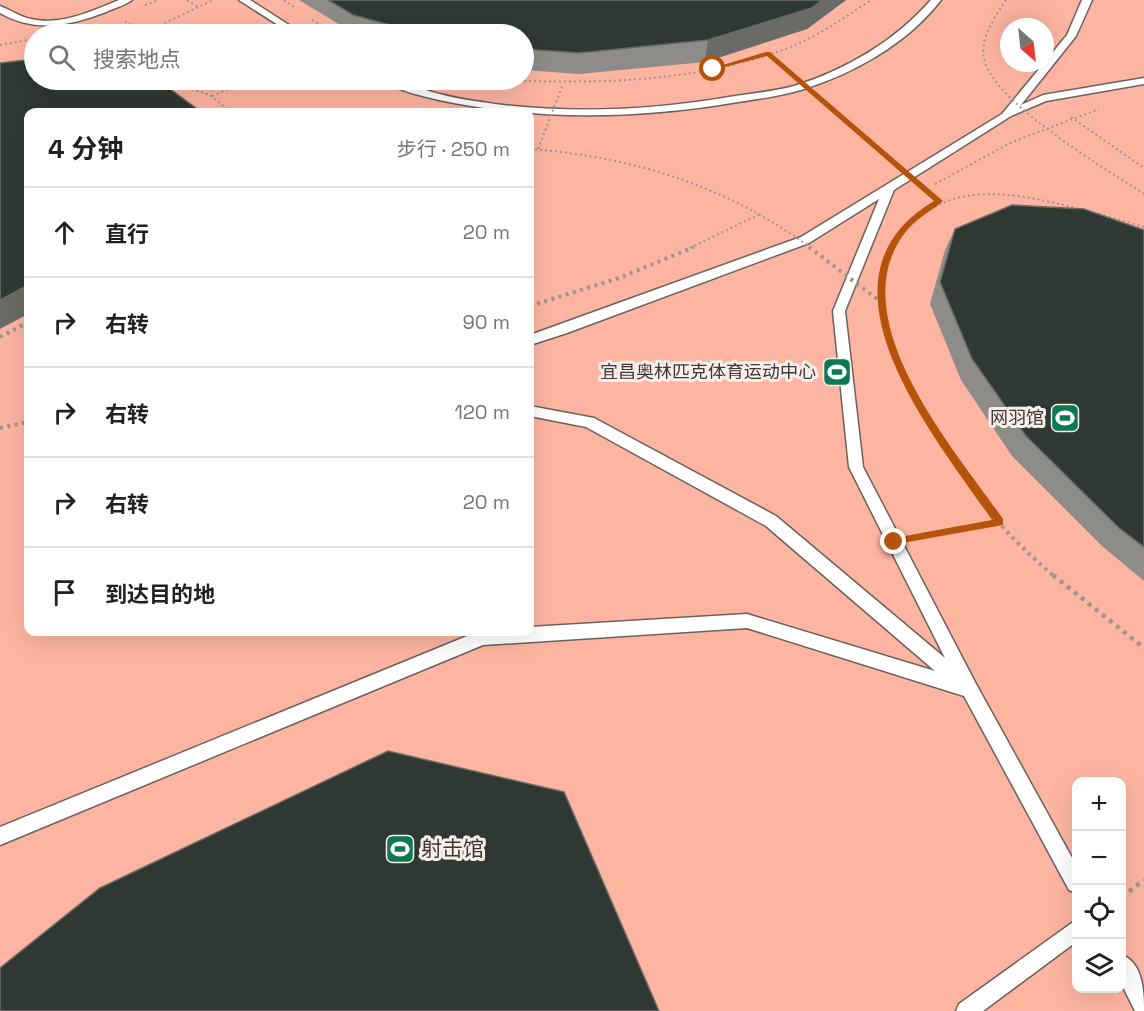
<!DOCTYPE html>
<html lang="zh">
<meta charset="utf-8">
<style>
body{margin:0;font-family:"Space Grotesk","Noto Sans SC",sans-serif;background:#f2f2f2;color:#202124}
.controls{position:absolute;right:18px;bottom:18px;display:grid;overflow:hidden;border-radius:12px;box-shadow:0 6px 24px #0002}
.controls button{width:54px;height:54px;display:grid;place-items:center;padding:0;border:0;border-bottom:2px solid #e0e0e0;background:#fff;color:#202124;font:30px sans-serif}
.compass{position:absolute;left:1000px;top:18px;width:54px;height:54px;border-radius:50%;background:#fff;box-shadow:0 6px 24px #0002;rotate:153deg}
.stop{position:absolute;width:18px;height:18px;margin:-14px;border:4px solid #b45309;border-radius:50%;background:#fff}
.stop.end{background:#b45309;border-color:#fff;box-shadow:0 2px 6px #0008}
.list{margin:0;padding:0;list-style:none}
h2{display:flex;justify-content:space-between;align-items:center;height:78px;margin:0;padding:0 24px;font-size:26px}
h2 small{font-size:20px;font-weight:400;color:#757577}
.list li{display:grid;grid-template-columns:39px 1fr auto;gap:18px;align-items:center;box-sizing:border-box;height:90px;padding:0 24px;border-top:2px solid #e0e0e0}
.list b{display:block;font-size:22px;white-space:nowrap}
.list em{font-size:20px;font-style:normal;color:#757577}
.icon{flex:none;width:33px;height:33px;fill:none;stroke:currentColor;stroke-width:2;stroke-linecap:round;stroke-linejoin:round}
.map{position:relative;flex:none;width:1144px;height:1011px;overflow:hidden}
.search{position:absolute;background:#fff;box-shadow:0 6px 24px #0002;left:24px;top:24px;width:510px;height:66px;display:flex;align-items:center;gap:15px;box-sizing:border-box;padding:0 21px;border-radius:33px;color:#757577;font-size:22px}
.panel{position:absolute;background:#fff;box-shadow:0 6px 24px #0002;left:24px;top:108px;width:510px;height:528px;border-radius:12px}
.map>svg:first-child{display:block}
.green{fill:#fdb5a1;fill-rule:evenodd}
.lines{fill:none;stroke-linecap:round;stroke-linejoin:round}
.service-casing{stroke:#6b615e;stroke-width:3}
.path-far2{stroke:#9e9593;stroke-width:2;stroke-dasharray:2 3;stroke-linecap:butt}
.path-far1{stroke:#9e9593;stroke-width:4;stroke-dasharray:3 4.5;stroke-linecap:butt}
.path{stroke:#9e9593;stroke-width:4.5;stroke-dasharray:4 5;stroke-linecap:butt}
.service{fill:#fff;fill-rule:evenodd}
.path-bridge-far1{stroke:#9e9593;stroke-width:2;stroke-dasharray:2 3;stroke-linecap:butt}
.path-bridge{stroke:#9e9593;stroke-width:4;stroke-dasharray:3 4.5;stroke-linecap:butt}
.wall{fill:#8e8c89}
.shaded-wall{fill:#696b67}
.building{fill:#303834;stroke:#696b67;stroke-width:1.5}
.route{fill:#b45309}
.labels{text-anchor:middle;stroke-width:6;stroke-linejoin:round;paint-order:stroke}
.poi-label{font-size:18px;fill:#3c3736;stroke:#faeeeb;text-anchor:end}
.near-poi-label{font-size:21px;fill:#3c3736;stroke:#faeeeb;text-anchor:start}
</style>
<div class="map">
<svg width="1144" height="1011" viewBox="0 0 1144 1011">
<rect width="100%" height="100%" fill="#ede1de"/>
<path class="green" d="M0 0H1144V1011H0ZM1009 27H1045V63H1009ZM34 34H524V80H34ZM28 112H530V632H28ZM1076 782H1122V988H1076Z"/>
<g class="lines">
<g class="service-casing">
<g id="service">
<path d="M119 0H132C124 6 114 8 106 12 69 26 35 33 0 13V6C11 10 20 17 31 19 61 26 92 11 119 0Z"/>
<path d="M239 0H250L303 34H292Z"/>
<path d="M931 0H941C907 44 853 74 801 90 780 96 759 99 738 102 638 119 537 121 439 100 423 96 397 91 384 80 401 78 416 87 432 92 452 98 474 101 495 104 574 114 656 110 735 96 755 93 775 91 794 86 846 70 895 41 931 0Z"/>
<path d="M1082 0H1092L1076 36 1021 105 1043 95 1144 78V84L1046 101 1011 116 894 190 845 311 863 467 976 684 1076 865V893L1069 890 964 696 747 628 483 645 0 845V827L477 632H530V627L747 614 935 671 766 526 586 427 530 416V406L594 418 776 516 945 658 849 467 833 311 879 199 809 243 567 333 530 345V335L801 237 1002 114 1067 35Z"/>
<path d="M1076 920V942L983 1011H956L959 1004Z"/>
<path d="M1122 955C1143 963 1144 992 1144 1011H1135L1122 985Z"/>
</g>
</g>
<g class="path-far2">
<path d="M187 0 198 7"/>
<path d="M284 0 296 8"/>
<path d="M145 5 158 0"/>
<path d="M312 20 337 34"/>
<path d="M125 21 143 33"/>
<path d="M142 34 213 0"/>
<path d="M0 45 28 40"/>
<path d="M163 80 210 95 231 112"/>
<path d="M499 80C596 84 696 83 788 48 818 36 844 18 871 0"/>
<path d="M212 96 251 80"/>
<path d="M1071 117 1144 168"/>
<path d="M935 184 1012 142 1099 109"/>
<path d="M1099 214 1144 227"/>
<path d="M690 248 760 214"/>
<path d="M892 248C939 176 1007 191 1080 209"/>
</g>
<g class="path-far1">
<path d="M893 247C851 312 922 410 958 462 972 483 983 504 999 523 1016 542 1035 560 1055 577"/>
<path d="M530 306 619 278 694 247"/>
<path d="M0 337 28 322"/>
<path d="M0 428 28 422"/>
<path d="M917 538 999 522"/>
</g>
<g class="path">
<path d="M1053 575 1144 648"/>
<path d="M1122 897 1144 880"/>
</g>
<use href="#service" class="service"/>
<g class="path-bridge-far1">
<path d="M1006 0C995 17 980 37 984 59 994 103 1106 169 1144 194"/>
<path d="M768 54 939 201"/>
<path d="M530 149C634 157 727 186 811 248"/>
<path d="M538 149 563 84"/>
</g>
<path class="path-bridge" d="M809 247 881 302"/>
</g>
<g class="wall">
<path d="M299 0H846L807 29 705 62 579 74 524 70V34H355Z"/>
<path d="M955 229 1144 230V581L1102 546 1012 456 961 380 930 304 945 250Z"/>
</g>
<g class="shaded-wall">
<path d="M822 0H846L807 29 705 62 708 40Z"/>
<path d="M28 285V314L0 329V300Z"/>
</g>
<g class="building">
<path d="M328 0H822L812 8 708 40 579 53 524 49V34H424L353 15Z"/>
<path d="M34 59V80H158L197 109V112H28V285L0 300V63Z"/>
<path d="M1012 205 1084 209 1144 230V547L1119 528 1026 436 972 359 940 282 955 229Z"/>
<path d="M388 751 564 792 659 1011H0V968L100 888Z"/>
</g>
<path class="route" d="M766 52H770L943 201C930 212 915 219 904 234 841 320 954 449 1003 519V525L891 545 889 542 894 538 992 520C935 437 802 279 934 201L767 56 713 70 710 69Z"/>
<defs>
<g id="stadium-square" transform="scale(1.5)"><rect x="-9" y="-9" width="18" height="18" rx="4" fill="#0b7953" stroke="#faeeeb"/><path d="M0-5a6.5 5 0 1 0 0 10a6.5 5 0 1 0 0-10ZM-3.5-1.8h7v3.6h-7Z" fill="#fff"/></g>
</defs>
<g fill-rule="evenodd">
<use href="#stadium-square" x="837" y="372"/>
<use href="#stadium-square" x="1065" y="418"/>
<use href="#stadium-square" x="400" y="849"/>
</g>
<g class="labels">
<g class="poi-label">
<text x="816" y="378">宜昌奥林匹克体育运动中心</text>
<text x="1044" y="424">网羽馆</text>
</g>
<g class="near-poi-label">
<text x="421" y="856">射击馆</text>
</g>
</g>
</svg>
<div class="controls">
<button>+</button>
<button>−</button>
<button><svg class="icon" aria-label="locate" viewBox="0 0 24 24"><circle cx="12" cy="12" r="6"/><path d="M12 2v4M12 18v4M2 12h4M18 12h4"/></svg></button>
<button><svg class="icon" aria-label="layers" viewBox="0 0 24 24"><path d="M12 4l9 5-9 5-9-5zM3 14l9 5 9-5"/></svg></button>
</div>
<svg class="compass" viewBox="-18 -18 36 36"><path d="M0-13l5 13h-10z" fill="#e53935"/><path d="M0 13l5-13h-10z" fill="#757577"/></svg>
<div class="stop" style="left:713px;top:69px"></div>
<div class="stop end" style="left:894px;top:542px"></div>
<div class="search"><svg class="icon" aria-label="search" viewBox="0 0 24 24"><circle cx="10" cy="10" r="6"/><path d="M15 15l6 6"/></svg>搜索地点</div>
<section class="panel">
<h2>4 分钟<small>步行 · 250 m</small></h2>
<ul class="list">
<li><svg class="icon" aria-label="ahead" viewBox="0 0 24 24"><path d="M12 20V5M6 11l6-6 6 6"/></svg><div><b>直行</b></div><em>20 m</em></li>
<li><svg class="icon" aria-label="right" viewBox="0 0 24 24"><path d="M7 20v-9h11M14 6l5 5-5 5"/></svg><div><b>右转</b></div><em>90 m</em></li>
<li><svg class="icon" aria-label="right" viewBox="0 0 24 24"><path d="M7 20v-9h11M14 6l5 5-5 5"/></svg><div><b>右转</b></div><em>120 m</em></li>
<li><svg class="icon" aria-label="right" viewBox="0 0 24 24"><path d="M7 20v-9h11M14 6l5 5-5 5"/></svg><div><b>右转</b></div><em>20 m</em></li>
<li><svg class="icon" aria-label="arrive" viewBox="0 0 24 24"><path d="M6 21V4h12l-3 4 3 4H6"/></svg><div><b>到达目的地</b></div></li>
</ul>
</section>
</div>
